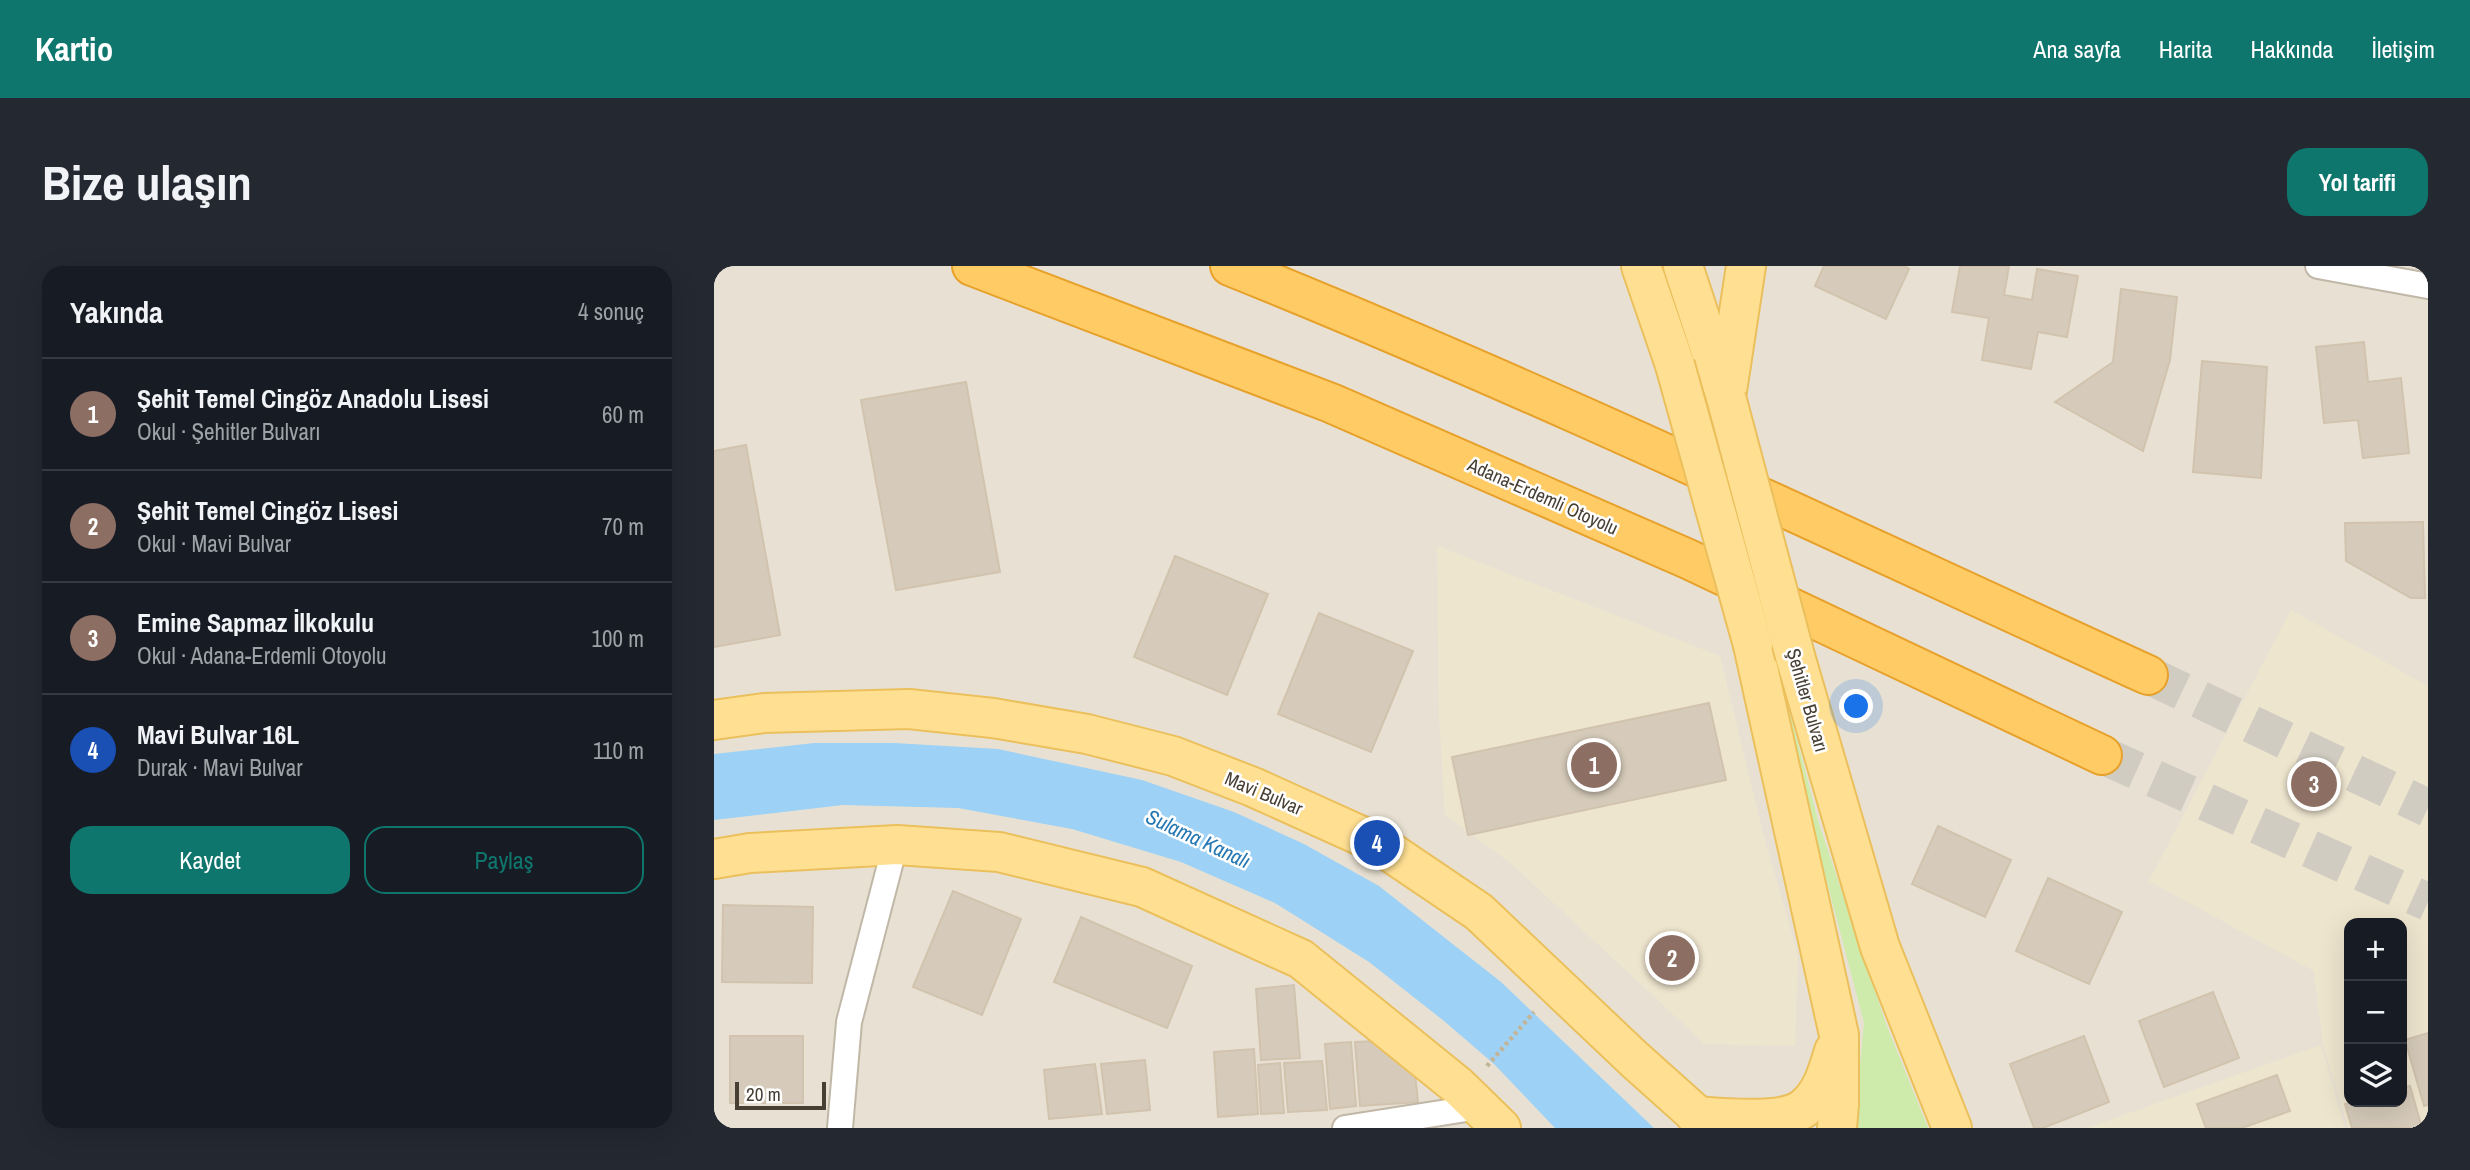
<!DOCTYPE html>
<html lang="tr">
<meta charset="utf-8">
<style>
body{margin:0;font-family:"Archivo Narrow",sans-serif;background:#242831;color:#f1f3f6}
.controls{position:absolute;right:21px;bottom:21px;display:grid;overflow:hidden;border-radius:14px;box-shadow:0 7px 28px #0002}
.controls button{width:63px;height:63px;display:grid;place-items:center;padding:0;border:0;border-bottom:2px solid #363941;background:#171b24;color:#f1f3f6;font:35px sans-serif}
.scale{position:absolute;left:21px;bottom:18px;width:91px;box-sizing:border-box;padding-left:7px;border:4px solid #473f34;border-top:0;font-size:19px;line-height:24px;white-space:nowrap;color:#473f34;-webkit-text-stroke:5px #fff;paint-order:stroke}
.you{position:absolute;left:1143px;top:441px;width:24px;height:24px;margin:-18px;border:5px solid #fff;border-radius:50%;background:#1a73e8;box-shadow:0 0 0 10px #1a73e833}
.badge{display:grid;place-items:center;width:46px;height:46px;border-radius:50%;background:#0f766e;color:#fff;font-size:23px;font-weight:700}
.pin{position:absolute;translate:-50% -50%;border:4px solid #fff;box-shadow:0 2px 7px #0006}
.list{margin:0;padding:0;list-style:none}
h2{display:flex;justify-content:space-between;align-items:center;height:91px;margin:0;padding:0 28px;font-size:30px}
h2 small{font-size:23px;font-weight:400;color:#9ea1a6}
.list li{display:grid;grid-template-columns:46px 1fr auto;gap:21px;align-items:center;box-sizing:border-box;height:112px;padding:0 28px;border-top:2px solid #363941}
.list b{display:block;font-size:26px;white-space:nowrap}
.list p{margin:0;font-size:23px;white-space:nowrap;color:#9ea1a6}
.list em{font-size:23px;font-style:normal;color:#9ea1a6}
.actions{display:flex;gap:14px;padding:21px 28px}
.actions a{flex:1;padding:16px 0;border:2px solid #0f766e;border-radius:21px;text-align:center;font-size:24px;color:#0f766e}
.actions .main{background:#0f766e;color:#fff}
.icon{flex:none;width:38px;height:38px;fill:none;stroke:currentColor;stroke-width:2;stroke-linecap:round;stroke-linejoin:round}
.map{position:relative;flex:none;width:1714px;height:862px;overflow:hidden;border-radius:21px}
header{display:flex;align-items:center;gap:42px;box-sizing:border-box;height:98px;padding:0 35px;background:#0f766e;color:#fff}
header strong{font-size:33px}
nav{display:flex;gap:38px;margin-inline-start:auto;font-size:24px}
.intro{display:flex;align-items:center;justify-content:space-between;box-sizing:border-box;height:168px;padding:0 42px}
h1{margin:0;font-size:49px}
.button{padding:18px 32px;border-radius:21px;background:#0f766e;color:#fff;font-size:24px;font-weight:700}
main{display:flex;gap:42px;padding:0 42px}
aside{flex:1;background:#171b24;border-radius:21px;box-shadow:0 7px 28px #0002}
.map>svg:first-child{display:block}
.residential{fill:#e8e1d3;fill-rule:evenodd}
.education{fill:#eee5ce;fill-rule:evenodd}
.green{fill:#ceebab}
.water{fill:#9dd1f5}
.building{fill:#d6cbba;stroke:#d1c3ad;stroke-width:2}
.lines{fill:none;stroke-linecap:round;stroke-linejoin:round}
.motorway-tunnel{stroke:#d1ccc2;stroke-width:38;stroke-dasharray:38 19;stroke-linecap:butt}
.minor-casing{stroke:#c0b7a7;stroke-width:28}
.primary-casing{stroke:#ebc05c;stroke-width:42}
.motorway-casing{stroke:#e7a12b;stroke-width:42}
.path{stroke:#c3b397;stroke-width:4.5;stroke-dasharray:3.5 3.5;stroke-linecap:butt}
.minor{stroke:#fff;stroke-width:24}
.primary{stroke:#ffe093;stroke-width:38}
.motorway{stroke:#ffcb65;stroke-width:38}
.primary-bridge-casing{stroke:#ebc05c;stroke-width:42;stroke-linecap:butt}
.primary-bridge{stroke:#ffe093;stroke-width:38}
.labels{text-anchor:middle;stroke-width:5;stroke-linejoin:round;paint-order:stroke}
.street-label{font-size:19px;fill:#473f34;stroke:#fff}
.water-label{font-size:21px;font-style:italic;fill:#2577b2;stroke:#fff}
</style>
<header>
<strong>Kartio</strong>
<nav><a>Ana sayfa</a><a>Harita</a><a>Hakkında</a><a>İletişim</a></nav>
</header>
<div class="intro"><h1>Bize ulaşın</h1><a class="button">Yol tarifi</a></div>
<main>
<aside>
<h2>Yakında<small>4 sonuç</small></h2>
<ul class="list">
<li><span class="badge" style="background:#8d6e63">1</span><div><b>Şehit Temel Cingöz Anadolu Lisesi</b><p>Okul · Şehitler Bulvarı</p></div><em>60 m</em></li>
<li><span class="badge" style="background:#8d6e63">2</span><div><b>Şehit Temel Cingöz Lisesi</b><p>Okul · Mavi Bulvar</p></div><em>70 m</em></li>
<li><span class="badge" style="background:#8d6e63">3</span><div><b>Emine Sapmaz İlkokulu</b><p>Okul · Adana-Erdemli Otoyolu</p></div><em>100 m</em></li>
<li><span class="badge" style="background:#1a4fb4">4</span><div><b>Mavi Bulvar 16L</b><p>Durak · Mavi Bulvar</p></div><em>110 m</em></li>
</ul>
<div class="actions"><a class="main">Kaydet</a><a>Paylaş</a></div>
</aside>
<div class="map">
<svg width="1714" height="862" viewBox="0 0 1714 862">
<rect width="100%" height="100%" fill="#f4efe5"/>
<path class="residential" d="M0 0H1714V862H0ZM1635 657H1688V836H1635Z"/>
<g class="education">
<path d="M723 280 1006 390 1050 571 1084 689 1081 780 991 778 798 598 731 549 725 448Z"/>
<path d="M1577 344 1714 420V862H1634L1609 779 1600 705 1435 615ZM1635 657H1688V836H1635Z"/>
<path d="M1607 779 1631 862H1373Z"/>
</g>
<path class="green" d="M946 0H953L993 128 1105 558 1172 758 1214 862H1140L1150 757 1050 376Z"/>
<path class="water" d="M100 477H180L284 483 428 514 520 546 590 578 665 620 787 716 940 862H841L780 798 730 755 655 696 561 637 467 596 358 563 244 542 129 539 0 554V488Z"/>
<g class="building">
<path d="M1110 0H1190L1195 3 1172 53 1101 20Z"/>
<path d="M1246 0H1295L1290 29 1318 34 1323 3 1364 10 1353 71 1324 66 1317 103 1268 94 1275 52 1238 46Z"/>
<path d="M1407 23 1463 31 1456 94 1429 185 1341 136 1399 96Z"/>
<path d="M1650 76 1654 116 1687 112 1695 187 1649 192 1644 154 1610 157 1602 81Z"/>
<path d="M1488 95 1553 101 1547 212 1479 206Z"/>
<path d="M252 116 286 306 182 324 147 134Z"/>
<path d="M32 179 66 369 0 381V185Z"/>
<path d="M1709 256 1711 332H1697L1632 295 1631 257Z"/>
<path d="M461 290 554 328 513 429 420 391Z"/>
<path d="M605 347 699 385 657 486 564 448Z"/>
<path d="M995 437 1012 514 754 569 738 491Z"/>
<path d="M1224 560 1297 594 1271 651 1198 618Z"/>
<path d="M1334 612 1408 646 1375 718 1302 685Z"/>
<path d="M239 625 307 653 268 749 199 721Z"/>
<path d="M9 639 99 641 98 717 8 716Z"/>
<path d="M367 651 478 700 453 762 340 716Z"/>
<path d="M580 719 586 792 547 794 542 723Z"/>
<path d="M1499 726 1525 792 1450 821 1425 755Z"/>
<path d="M1714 767V839L1710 840 1691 774Z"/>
<rect x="16" y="770" width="73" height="67"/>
<path d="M1370 770 1395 836 1329 862H1320L1296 798Z"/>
<path d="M665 775 701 808 704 836 646 840 641 776Z"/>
<path d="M637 776 642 840 616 843 611 778Z"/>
<path d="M540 783 544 848 504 851 500 786Z"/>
<path d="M431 794 436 844 393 848 387 798Z"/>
<path d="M608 795 613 844 574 846 570 797Z"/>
<path d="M566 797 570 847 547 848 544 799Z"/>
<path d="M381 798 388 848 335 853 330 804Z"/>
<path d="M1563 809 1576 845 1528 862H1492L1483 838Z"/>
<path d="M1696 820 1708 862H1638L1631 838 1640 836H1688V822Z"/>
</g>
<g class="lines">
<g class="motorway-tunnel">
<path d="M1434 409 1714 542"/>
<path d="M1388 489 1714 636"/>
</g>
<g class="minor-casing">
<g id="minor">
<path d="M1604 0 1714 20"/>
<path d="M126 862 135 756 177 595 183 579"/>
<path d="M631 862 765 841"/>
</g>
</g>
<g class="primary-casing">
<g id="primary">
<path d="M927 0 961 99"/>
<path d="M969 0 1012 131"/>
<path d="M1013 125 1032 0"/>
<path d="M1039 379 1125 769V838L1123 862"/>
<path d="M1081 390 1166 681 1238 862"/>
<path d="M0 454 50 447 195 443 279 452 373 468 459 490 539 521 663 577 765 646 920 793 997 862"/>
<path d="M0 593 36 587 183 579 285 586 428 621 587 693 744 820 787 862"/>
<path d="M982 850C1008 852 1070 858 1090 842 1108 828 1114 805 1120 785"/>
</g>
</g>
<g class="motorway-casing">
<g id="motorway">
<path d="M258 0 617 137 974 293 1388 489"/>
<path d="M516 0C827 125 1129 270 1434 409"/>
</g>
</g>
<path class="path" d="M773 800 820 746"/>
<use href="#minor" class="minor"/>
<use href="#primary" class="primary"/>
<use href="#motorway" class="motorway"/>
<g class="primary-bridge-casing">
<g id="primary-bridge">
<path d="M961 99 1039 379"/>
<path d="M1012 131 1081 390"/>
</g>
</g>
<use href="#primary-bridge" class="primary-bridge"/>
</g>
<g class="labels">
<g class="street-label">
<text transform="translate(829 230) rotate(24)" y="7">Adana-Erdemli Otoyolu</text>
<text transform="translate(1094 434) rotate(74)" y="7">Şehitler Bulvarı</text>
<text transform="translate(550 527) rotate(23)" y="7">Mavi Bulvar</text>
</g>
<g class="water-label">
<text transform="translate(484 573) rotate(25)" y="7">Sulama Kanalı</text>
</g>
</g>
</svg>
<div class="controls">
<button>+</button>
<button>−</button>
<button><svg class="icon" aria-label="layers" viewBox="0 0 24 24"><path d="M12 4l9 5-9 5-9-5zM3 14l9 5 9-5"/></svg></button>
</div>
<div class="scale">20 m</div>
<div class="you"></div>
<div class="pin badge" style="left:880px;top:499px;background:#8d6e63">1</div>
<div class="pin badge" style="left:958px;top:692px;background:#8d6e63">2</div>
<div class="pin badge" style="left:1600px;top:518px;background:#8d6e63">3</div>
<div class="pin badge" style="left:663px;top:577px;background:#1a4fb4">4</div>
</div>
</main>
